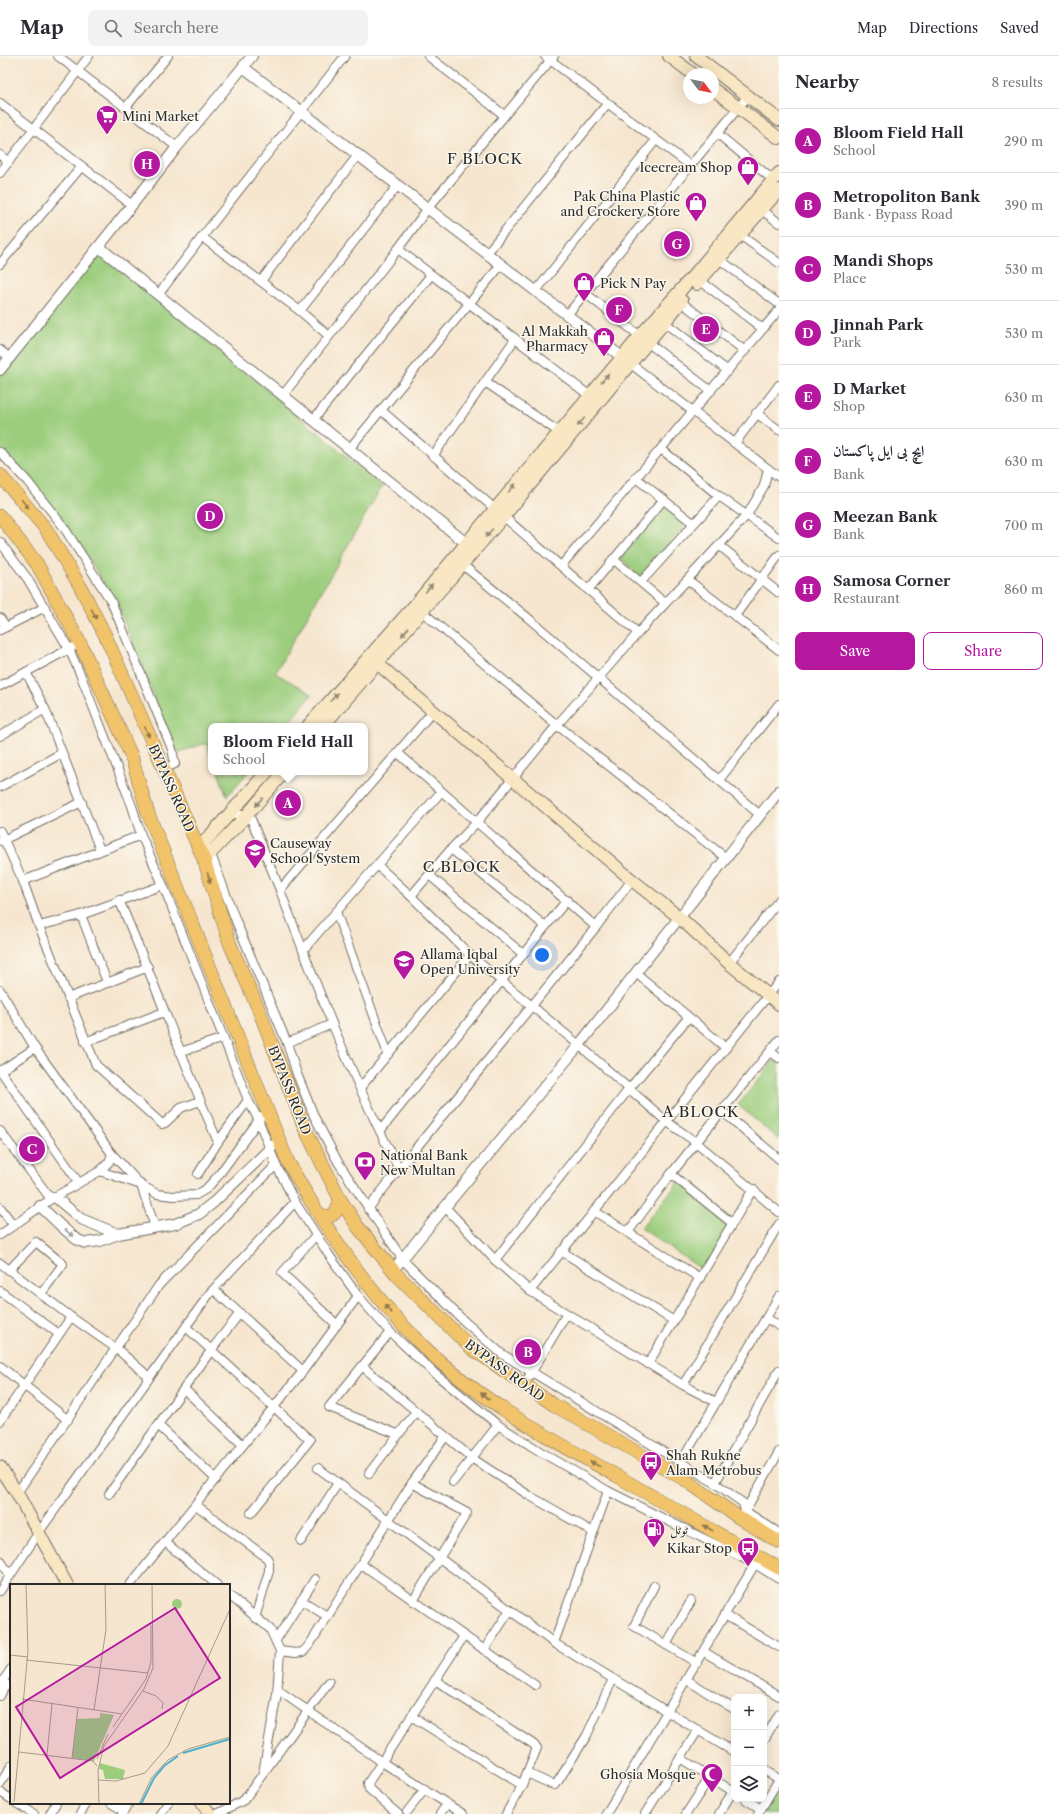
<!DOCTYPE html>
<meta charset="utf-8">
<style>
body{margin:0;font-family:"Libre Caslon Text",Amiri,serif;background:#f2f2f3;color:#2b2b33}
.controls{position:absolute;right:12px;bottom:12px;display:grid;overflow:hidden;border-radius:8px;box-shadow:0 4px 16px #0002}
.controls button{width:36px;height:36px;display:grid;place-items:center;padding:0;border:0;border-bottom:1px solid #e1e1e2;background:#fff;color:#2b2b33;font:20px sans-serif}
.compass{position:absolute;left:683px;top:12px;width:36px;height:36px;border-radius:50%;background:#fff;box-shadow:0 4px 16px #0002;rotate:122deg}
.you{position:absolute;left:542px;top:899px;width:14px;height:14px;margin:-10px;border:3px solid #fff;border-radius:50%;background:#1a73e8;box-shadow:0 0 0 6px #1a73e833}
.badge{display:grid;place-items:center;width:26px;height:26px;border-radius:50%;background:#b5179e;color:#fff;font-size:13px;font-weight:700}
.pin{position:absolute;translate:-50% -50%;border:2px solid #fff;box-shadow:0 1px 4px #0006}
.popup{position:absolute;left:208px;top:667px;width:160px;height:52px;box-sizing:border-box;display:grid;place-content:center;border-radius:8px;background:#fff;filter:drop-shadow(0 1px 3px #0005);font-size:13px;white-space:nowrap;color:#7c7c81}
.popup b{font-size:15px;color:#2b2b33}
.popup::after{content:'';position:absolute;left:50%;top:100%;margin-left:-8px;border:8px solid transparent;border-top-color:#fff}
.list{margin:0;padding:0;list-style:none}
h2{display:flex;justify-content:space-between;align-items:center;height:52px;margin:0;padding:0 16px;font-size:17px}
h2 small{font-size:13px;font-weight:400;color:#7c7c81}
.list li{display:grid;grid-template-columns:26px 1fr auto;gap:12px;align-items:center;box-sizing:border-box;height:64px;padding:0 16px;border-top:1px solid #e1e1e2}
.list b{display:block;font-size:15px;white-space:nowrap}
.list p{margin:0;font-size:13px;white-space:nowrap;color:#7c7c81}
.list em{font-size:13px;font-style:normal;color:#7c7c81}
.actions{display:flex;gap:8px;padding:12px 16px}
.actions a{flex:1;padding:9px 0;border:1px solid #b5179e;border-radius:8px;text-align:center;font-size:14px;color:#b5179e}
.actions .main{background:#b5179e;color:#fff}
.icon{flex:none;width:22px;height:22px;fill:none;stroke:currentColor;stroke-width:2;stroke-linecap:round;stroke-linejoin:round}
.map{position:relative;flex:none;width:779px;height:1758px;overflow:hidden}
header{display:flex;align-items:center;gap:24px;box-sizing:border-box;height:56px;padding:0 20px;background:#fff;border-bottom:1px solid #e1e1e2}
header strong{font-size:19px}
nav{display:flex;gap:22px;margin-inline-start:auto;font-size:14px}
.search{width:280px;height:36px;background:#f2f2f3;display:flex;align-items:center;gap:10px;box-sizing:border-box;padding:0 14px;border-radius:8px;color:#7c7c81;font-size:15px}
main{display:flex}
aside{flex:1;background:#fff}
.map>svg:first-child{display:block}
.green{fill:#9bcd7d;stroke:#637c54}
.lines{fill:none;stroke-linecap:round;stroke-linejoin:round}
.minor-casing{stroke:#726c64;stroke-width:10}
.tertiary-casing{stroke:#726c64;stroke-width:12}
.secondary-casing{stroke:#726c64;stroke-width:14}
.primary-casing{stroke:#726c64;stroke-width:14}
.minor{stroke:#fff;stroke-width:8}
.tertiary{stroke:#fff;stroke-width:10}
.secondary{stroke:#f9e7c3;stroke-width:12}
.primary{stroke:#f1c36a;stroke-width:13}
.oneway{fill:#928977}
.oneway2{fill:#8e774a}
.oneway3{fill:#a0a0a0}
.labels{text-anchor:middle;stroke-width:3;stroke-linejoin:round;paint-order:stroke}
.poi-label{font-size:13px;fill:#2b2b2b;stroke:#fbf7ec;text-anchor:start}
.street-label{font-size:13px;fill:#2b2b2b;stroke:#fbf7ec}
.quarter-label{font-size:15px;letter-spacing:1px;fill:#2b2b2b;stroke:#fbf7ec}
.inset-river{fill:none;stroke:#4eb0cd;stroke-width:2}
.inset-road{fill:none;stroke:#a59b8d;stroke-width:1}
.view{fill:#b5179e;fill-opacity:0.15;stroke:#b5179e;stroke-width:2}
.inset-edge{fill:none;stroke:#2b2b2b;stroke-width:2}
</style>
<header>
<strong>Map</strong>
<div class="search"><svg class="icon" aria-label="search" viewBox="0 0 24 24"><circle cx="10" cy="10" r="6"/><path d="M15 15l6 6"/></svg>Search here</div>
<nav><a>Map</a><a>Directions</a><a>Saved</a></nav>
</header>
<main>
<div class="map">
<svg width="779" height="1758" viewBox="0 0 779 1758">
<rect width="100%" height="100%" fill="#fbf7ec"/>
<filter id="ink" filterUnits="userSpaceOnUse"><feTurbulence type="fractalNoise" baseFrequency=".025" numOctaves="2"/><feDisplacementMap in="SourceGraphic" scale="8" xChannelSelector="R" yChannelSelector="G"/><feConvolveMatrix kernelMatrix="1 2 1 2 8 2 1 2 1" color-interpolation-filters="sRGB"/></filter>
<filter id="wash" filterUnits="userSpaceOnUse"><feTurbulence type="fractalNoise" baseFrequency=".012" numOctaves="4" result="noise"/><feDisplacementMap in="SourceGraphic" scale="16" xChannelSelector="R" yChannelSelector="G"/><feGaussianBlur stdDeviation="0.9" result="paint"/><feColorMatrix in="noise" values="0 0 0 0 0 0 0 0 0 0 0 0 0 0 0 0 0 1.4 0 .05"/><feComposite in="paint" operator="in"/></filter>
<g filter="url(#wash)">
<rect width="100%" height="100%" fill="#f6e6cf"/>
<g class="green">
<path d="M100 195 382 430 275 617 312 638 286 670H211V699L206 687 176 697 118 550 81 490 27 425 26 420 0 391V318Z"/>
<path d="M664 450 686 468 640 521 620 502Z"/>
<path d="M218 716H248L227 740Z"/>
<path d="M776 1002 779 1004V1084L738 1049Z"/>
<path d="M681 1123 734 1165 704 1215 641 1172Z"/>
<path d="M779 1731V1758H763Z"/>
</g>
</g>
<g filter="url(#ink)">
<g class="lines">
<g class="minor-casing">
<g id="minor">
<path d="M58 0 177 91"/>
<path d="M428 0 504 59"/>
<path d="M545 0 691 110"/>
<path d="M0 47 132 149"/>
<path d="M126 51 168 0"/>
<path d="M718 78 773 124"/>
<path d="M0 99 9 106"/>
<path d="M0 117 89 0"/>
<path d="M762 154 779 167"/>
<path d="M740 179 779 207"/>
<path d="M202 181 300 255 329 280"/>
<path d="M398 193 590 340"/>
<path d="M487 197 607 48"/>
<path d="M719 203 779 248"/>
<path d="M0 208 82 110"/>
<path d="M697 222 763 273"/>
<path d="M261 225 358 99"/>
<path d="M536 235 655 85"/>
<path d="M585 237 640 280"/>
<path d="M158 239 202 181 345 0"/>
<path d="M681 246 745 295"/>
<path d="M300 255 398 129"/>
<path d="M567 259 748 40"/>
<path d="M664 266 728 315"/>
<path d="M647 286 711 335"/>
<path d="M0 294 10 302"/>
<path d="M627 305 779 421"/>
<path d="M485 326 559 376"/>
<path d="M283 339 398 193 428 152 554 0"/>
<path d="M382 355 638 577"/>
<path d="M756 357 779 374"/>
<path d="M313 364 431 219"/>
<path d="M735 387 779 329"/>
<path d="M349 393 501 209"/>
<path d="M661 393 719 440 779 482"/>
<path d="M0 396 27 425 63 470 111 545 172 693 175 708 164 712"/>
<path d="M433 400 515 283"/>
<path d="M636 422 693 467"/>
<path d="M0 486 27 522 69 593 81 620 132 750 141 779 163 829 248 1044 258 1063 276 1109 295 1146 329 1199 358 1240 390 1276 434 1317 498 1369 541 1396 608 1435 755 1508 779 1523"/>
<path d="M720 490 779 537"/>
<path d="M613 503 665 547"/>
<path d="M459 506 527 561 760 759"/>
<path d="M561 510 779 254"/>
<path d="M688 524 779 594"/>
<path d="M641 526 719 440"/>
<path d="M588 534 664 443"/>
<path d="M419 553 557 669 726 802"/>
<path d="M735 560 779 499"/>
<path d="M0 562 6 571"/>
<path d="M0 574 45 551"/>
<path d="M26 616 45 653 100 794"/>
<path d="M0 630 73 591"/>
<path d="M0 680 45 653"/>
<path d="M398 697 596 871"/>
<path d="M719 724 779 648"/>
<path d="M0 731 62 697"/>
<path d="M441 736 377 809 411 840 470 899 579 989 666 1065 697 1087 779 1156"/>
<path d="M231 757 246 760 251 763 280 834"/>
<path d="M0 775 23 825 39 870 96 1009 162 1068 165 1067 181 1052 200 1045"/>
<path d="M1 785 82 746"/>
<path d="M209 793 236 865 287 987 297 1018 314 1060 338 1106 403 1204 464 1265 502 1298 715 1427 743 1447 745 1455 779 1477"/>
<path d="M451 793 545 870"/>
<path d="M429 819 523 898"/>
<path d="M23 825 141 779"/>
<path d="M411 840 451 793 477 766 557 669 638 577 747 459 764 430 768 413"/>
<path d="M119 844C154 924 183 1006 218 1086"/>
<path d="M336 856 388 998"/>
<path d="M81 859 107 926"/>
<path d="M39 870 81 859 163 829"/>
<path d="M303 894 377 809"/>
<path d="M729 907 779 844"/>
<path d="M636 917 726 992"/>
<path d="M0 934 35 992 112 1098 109 1106 100 1115 51 1143 0 1179"/>
<path d="M68 942 148 911"/>
<path d="M85 986 164 956"/>
<path d="M287 987 332 968"/>
<path d="M180 996 224 982"/>
<path d="M771 996 779 1002"/>
<path d="M0 1014 79 1127"/>
<path d="M0 1015 35 992"/>
<path d="M360 1032 470 899"/>
<path d="M723 1056 779 1103"/>
<path d="M0 1075 51 1143"/>
<path d="M380 1075 567 844"/>
<path d="M112 1098 141 1129 155 1171"/>
<path d="M399 1113 596 871 632 824"/>
<path d="M100 1115 141 1129 157 1138 173 1140 196 1139 206 1133 218 1120 261 1061"/>
<path d="M198 1118 218 1086 248 1044"/>
<path d="M671 1118 732 1167"/>
<path d="M0 1151 14 1170"/>
<path d="M446 1152 495 1204 530 1235 683 1329 716 1346"/>
<path d="M368 1153 399 1113C352 1023 316 929 280 834L433 655"/>
<path d="M594 1155 700 1222"/>
<path d="M628 1176 671 1118 779 984"/>
<path d="M316 1179 282 1217 337 1269"/>
<path d="M561 1195 674 1265"/>
<path d="M495 1204 629 1033 688 962"/>
<path d="M0 1207 71 1261 117 1293 149 1321"/>
<path d="M9 1214 36 1186 63 1208 41 1238"/>
<path d="M214 1234 303 1315"/>
<path d="M0 1235 59 1278"/>
<path d="M530 1235 779 926"/>
<path d="M766 1262 779 1270"/>
<path d="M186 1271 310 1384 251 1457"/>
<path d="M390 1276 329 1351 397 1378"/>
<path d="M648 1308 753 1133"/>
<path d="M0 1310 68 1364"/>
<path d="M362 1310 473 1403 530 1440 593 1476"/>
<path d="M524 1329 566 1259"/>
<path d="M683 1329 779 1168"/>
<path d="M184 1333 243 1389"/>
<path d="M0 1365 71 1261"/>
<path d="M158 1369 216 1423"/>
<path d="M681 1406 779 1240"/>
<path d="M318 1412 554 1587 734 1696"/>
<path d="M369 1417 416 1356"/>
<path d="M453 1426 498 1369"/>
<path d="M412 1427 467 1457 413 1545"/>
<path d="M715 1427 779 1314"/>
<path d="M17 1437 159 1229 276 1109"/>
<path d="M109 1438 212 1293 240 1257"/>
<path d="M196 1449 267 1502 269 1506V1515L255 1562"/>
<path d="M745 1455 779 1396"/>
<path d="M301 1485 338 1427"/>
<path d="M165 1486 217 1529"/>
<path d="M0 1504 10 1519"/>
<path d="M361 1508 535 1629"/>
<path d="M130 1529 303 1315 358 1240"/>
<path d="M654 1530 634 1570 697 1607"/>
<path d="M0 1535 39 1476 210 1237 295 1146"/>
<path d="M229 1539 270 1573 280 1595 277 1638 263 1717"/>
<path d="M301 1544 327 1560"/>
<path d="M725 1559 779 1591"/>
<path d="M276 1584 315 1523"/>
<path d="M554 1587 608 1435"/>
<path d="M666 1589 691 1545"/>
<path d="M484 1594 510 1554"/>
<path d="M280 1595 295 1597 303 1596 310 1588 412 1427 445 1381"/>
<path d="M704 1596 779 1640"/>
<path d="M435 1624 533 1688 537 1692 522 1729 506 1758"/>
<path d="M687 1624 734 1653"/>
<path d="M0 1625 11 1631"/>
<path d="M2 1626 11 1613"/>
<path d="M278 1634 382 1706 463 1758"/>
<path d="M0 1640 6 1628"/>
<path d="M411 1660 522 1729"/>
<path d="M764 1684 779 1658"/>
<path d="M680 1702 734 1736"/>
<path d="M764 1714 779 1723"/>
<path d="M527 1717 551 1728 555 1729 557 1727 587 1679 613 1623"/>
<path d="M0 1728 11 1710"/>
<path d="M0 1736 11 1743"/>
<path d="M745 1743 761 1753"/>
<path d="M16 1747 34 1758"/>
<path d="M111 1747 124 1755"/>
<path d="M407 1756 425 1733"/>
<path d="M50 1758 56 1747"/>
<path d="M80 1758 87 1747"/>
<path d="M122 1758 129 1747"/>
<path d="M160 1758 168 1747"/>
<path d="M217 1758 244 1744 329 1626"/>
<path d="M398 1758 369 1733 368 1727 464 1580"/>
<path d="M440 1758 447 1748"/>
<path d="M606 1758 755 1508"/>
<path d="M645 1758 698 1674"/>
<path d="M686 1758 710 1721"/>
<path d="M719 1758 733 1735"/>
<path d="M758 1758 779 1723"/>
</g>
</g>
<g class="tertiary-casing">
<g id="tertiary">
<path d="M243 11 622 301"/>
<path d="M99 191 466 487"/>
<path d="M0 314 132 149 177 91 252 0"/>
<path d="M55 1141 81 1163 118 1178"/>
<path d="M40 1150 62 1171 76 1183 85 1187 100 1185 118 1178 175 1168 199 1158 214 1146 279 1084"/>
<path d="M393 1214 579 989 779 735"/>
</g>
</g>
<g class="secondary-casing">
<g id="secondary">
<path d="M669 0 693 18"/>
<path d="M696 0 779 64"/>
<path d="M713 33 779 82"/>
<path d="M697 228 779 134"/>
<path d="M372 603 632 824 679 861 729 907 779 948"/>
<path d="M308 670 414 550 640 280 694 219 779 117"/>
<path d="M323 670 504 460 682 245"/>
<path d="M199 792 267 716"/>
<path d="M204 804 246 760 284 716"/>
<path d="M0 1411 17 1437 67 1529"/>
<path d="M202 1747 210 1758"/>
</g>
</g>
<g class="primary-casing">
<g id="primary">
<path d="M0 419 46 473 80 530 106 581 204 804 230 888 258 952 305 1073 340 1143 358 1171 397 1219 471 1292 554 1349 684 1423 738 1461 779 1486"/>
<path d="M0 460 37 508 80 587 131 699 148 757 288 1106C323 1169 363 1229 413 1280 471 1340 545 1380 617 1420 671 1451 725 1482 779 1512"/>
<path d="M318 1157C332 1165 338 1157 340 1143"/>
</g>
</g>
<use href="#minor" class="minor"/>
<use href="#tertiary" class="tertiary"/>
<use href="#secondary" class="secondary"/>
<use href="#primary" class="primary"/>
</g>
<defs><path id="oneway-solid" d="M-6-.8H1V-3.2L6.5 0L1 3.2V.8H-6Z"/></defs>
<g class="oneway">
<use href="#oneway-solid" transform="translate(605 322) rotate(-50)"/>
<use href="#oneway-solid" transform="translate(581 366) rotate(130)"/>
<use href="#oneway-solid" transform="translate(512 432) rotate(-50)"/>
<use href="#oneway-solid" transform="translate(489 477) rotate(131)"/>
<use href="#oneway-solid" transform="translate(429 532) rotate(-50)"/>
<use href="#oneway-solid" transform="translate(405 576) rotate(131)"/>
<use href="#oneway-solid" transform="translate(334 641) rotate(-48)"/>
<use href="#oneway-solid" transform="translate(259 746) rotate(131)"/>
</g>
<g class="oneway2">
<use href="#oneway-solid" transform="translate(25 448) rotate(51)"/>
<use href="#oneway-solid" transform="translate(94 558) rotate(63)"/>
<use href="#oneway-solid" transform="translate(147 676) rotate(66)"/>
<use href="#oneway-solid" transform="translate(209 822) rotate(73)"/>
<use href="#oneway-solid" transform="translate(388 1253) rotate(-132)"/>
<use href="#oneway-solid" transform="translate(485 1340) rotate(-143)"/>
<use href="#oneway-solid" transform="translate(595 1408) rotate(-151)"/>
<use href="#oneway-solid" transform="translate(708 1472) rotate(-150)"/>
</g>
<use class="oneway3" href="#oneway-solid" transform="translate(69 1177) rotate(39)"/>
</g>
<defs>
<g id="supermarket-pin" transform="scale(1.15)"><path d="M0 17L-7.5 6A9.5 9.5 0 1 1 7.5 6Z" fill="#b5179e" stroke="#fbf7ec"/><path d="M-6-5.5h2.5l.6 2H6L4.5 2H-2.5L-4.4-4H-6ZM-1.5 3.2a1.3 1.3 0 1 0 .1 0ZM3 3.2a1.3 1.3 0 1 0 .1 0Z" fill="#fff"/></g>
<g id="shop-pin" transform="scale(1.15)"><path d="M0 17L-7.5 6A9.5 9.5 0 1 1 7.5 6Z" fill="#b5179e" stroke="#fbf7ec"/><path d="M-5-2.5h2.3a2.7 3.5 0 0 1 5.4 0H5L5.5 6h-11ZM-1.5-2.5h3a1.5 2.3 0 0 0-3 0Z" fill="#fff"/></g>
<g id="school-pin" transform="scale(1.15)"><path d="M0 17L-7.5 6A9.5 9.5 0 1 1 7.5 6Z" fill="#b5179e" stroke="#fbf7ec"/><path d="M0-5L7-2L0 1L-7-2ZM-4 1L0 2.5L4 1V4Q0 6-4 4Z" fill="#fff"/></g>
<g id="university-pin" transform="scale(1.15)"><path d="M0 17L-7.5 6A9.5 9.5 0 1 1 7.5 6Z" fill="#b5179e" stroke="#fbf7ec"/><path d="M0-5L7-2L0 1L-7-2ZM-4 1L0 2.5L4 1V4Q0 6-4 4Z" fill="#fff"/></g>
<g id="bank-pin" transform="scale(1.15)"><path d="M0 17L-7.5 6A9.5 9.5 0 1 1 7.5 6Z" fill="#b5179e" stroke="#fbf7ec"/><path d="M-6-4H6V4H-6ZM0-2.3a2.3 2.3 0 1 0 0 4.6a2.3 2.3 0 1 0 0-4.6Z" fill="#fff"/></g>
<g id="bus-pin" transform="scale(1.15)"><path d="M0 17L-7.5 6A9.5 9.5 0 1 1 7.5 6Z" fill="#b5179e" stroke="#fbf7ec"/><path d="M-5-6H5V4H4V6H2V4H-2V6H-4V4H-5ZM-3.5-4V0h7V-4ZM-3.5 1.2v1.5H-2V1.2ZM2 1.2v1.5H3.5V1.2Z" fill="#fff"/></g>
<g id="fuel-pin" transform="scale(1.15)"><path d="M0 17L-7.5 6A9.5 9.5 0 1 1 7.5 6Z" fill="#b5179e" stroke="#fbf7ec"/><path d="M-5.5-6h7V0h2V4h1.3V-2.5L3-4.5l.8-.8L6-3V5H2.5V1h-1V6h-7ZM-4.2-4.7v3.2H.2V-4.7Z" fill="#fff"/></g>
<g id="mosque-pin" transform="scale(1.15)"><path d="M0 17L-7.5 6A9.5 9.5 0 1 1 7.5 6Z" fill="#b5179e" stroke="#fbf7ec"/><path d="M3.5-4.9A6 6 0 1 0 3.5 4.9A5 5 0 1 1 3.5-4.9Z" fill="#fff"/></g>
</defs>
<g fill-rule="evenodd">
<use href="#supermarket-pin" x="107" y="60"/>
<use href="#shop-pin" x="748" y="111"/>
<use href="#shop-pin" x="696" y="147"/>
<use href="#shop-pin" x="584" y="227"/>
<use href="#shop-pin" x="604" y="282"/>
<use href="#school-pin" x="255" y="794"/>
<use href="#university-pin" x="404" y="905"/>
<use href="#bank-pin" x="365" y="1106"/>
<use href="#bus-pin" x="651" y="1406"/>
<use href="#fuel-pin" x="654" y="1473"/>
<use href="#bus-pin" x="748" y="1492"/>
<use href="#mosque-pin" x="712" y="1718"/>
</g>
<g class="labels">
<g class="poi-label">
<text x="122" y="65">Mini Market</text>
<text x="732" y="116" text-anchor="end">Icecream Shop</text>
<text x="680" y="145" text-anchor="end">Pak China Plastic<tspan x="680" dy="15">and Crockery Store</tspan></text>
<text x="600" y="232">Pick N Pay</text>
<text x="588" y="280" text-anchor="end">Al Makkah<tspan x="588" dy="15">Pharmacy</tspan></text>
<text x="270" y="792">Causeway<tspan x="270" dy="15">School System</tspan></text>
<text x="420" y="903">Allama Iqbal<tspan x="420" dy="15">Open University</tspan></text>
<text x="380" y="1104">National Bank<tspan x="380" dy="15">New Multan</tspan></text>
<text x="666" y="1404">Shah Rukne<tspan x="666" dy="15">Alam Metrobus</tspan></text>
<text x="670" y="1478">ٹوٹل</text>
<text x="732" y="1497" text-anchor="end">Kikar Stop</text>
<text x="696" y="1723" text-anchor="end">Ghosia Mosque</text>
</g>
<g class="street-label">
<text transform="translate(172 732) rotate(66)" y="5">BYPASS ROAD</text>
<text transform="translate(290 1034) rotate(68)" y="5">BYPASS ROAD</text>
<text transform="translate(505 1314) rotate(36)" y="5">BYPASS ROAD</text>
</g>
<g class="quarter-label">
<text x="485" y="108">F BLOCK</text>
<text x="462" y="816">C BLOCK</text>
<text x="701" y="1061">A BLOCK</text>
</g>
</g>
<g transform="translate(10 1528)">
<rect width="220" height="220" fill="#f6e6cf"/>
<path d="M162 20a5 5 0 1 1 10 0a5 5 0 1 1-10 0ZM90 129 104 131 84 177 62 174 67 135 90 134ZM90 179 115 186 113 195H95L93 186 89 185Z" fill="#9bcd7d"/>
<path class="inset-river" d="M173 169 220 155M131 220 144 194 154 182 168 172"/>
<path class="inset-road" d="M0 71 18 73M16 76 138 89M133 107 146 112 153 119 152 125M12 115 112 130M84 126 96 45 95 0M103 143 136 95 141 78V41M9 168 83 177 87 182M37 171 42 120M62 174 68 124M87 175 98 150M88 196 106 197 135 189 158 162 220 25M4 218 18 67 16 0M89 220 88 186 94 162 134 105 143 84 142 0M129 220 142 193 158 176 178 165 220 153"/>
<path class="view" d="M165 24 210 94 50 194 6 123Z"/>
<rect width="220" height="220" class="inset-edge"/>
</g>
</svg>
<div class="controls">
<button>+</button>
<button>−</button>
<button><svg class="icon" aria-label="layers" viewBox="0 0 24 24"><path d="M12 4l9 5-9 5-9-5zM3 14l9 5 9-5"/></svg></button>
</div>
<svg class="compass" viewBox="-18 -18 36 36"><path d="M0-13l5 13h-10z" fill="#e53935"/><path d="M0 13l5-13h-10z" fill="#7c7c81"/></svg>
<div class="you"></div>
<div class="pin badge" style="left:288px;top:747px">A</div>
<div class="popup"><b>Bloom Field Hall</b>School</div>
<div class="pin badge" style="left:528px;top:1296px">B</div>
<div class="pin badge" style="left:32px;top:1093px">C</div>
<div class="pin badge" style="left:210px;top:460px">D</div>
<div class="pin badge" style="left:706px;top:273px">E</div>
<div class="pin badge" style="left:619px;top:254px">F</div>
<div class="pin badge" style="left:677px;top:188px">G</div>
<div class="pin badge" style="left:147px;top:108px">H</div>
</div>
<aside>
<h2>Nearby<small>8 results</small></h2>
<ul class="list">
<li><span class="badge">A</span><div><b>Bloom Field Hall</b><p>School</p></div><em>290 m</em></li>
<li><span class="badge">B</span><div><b>Metropoliton Bank</b><p>Bank · Bypass Road</p></div><em>390 m</em></li>
<li><span class="badge">C</span><div><b>Mandi Shops</b><p>Place</p></div><em>530 m</em></li>
<li><span class="badge">D</span><div><b>Jinnah Park</b><p>Park</p></div><em>530 m</em></li>
<li><span class="badge">E</span><div><b>D Market</b><p>Shop</p></div><em>630 m</em></li>
<li><span class="badge">F</span><div><b>ایچ بی ایل پاکستان</b><p>Bank</p></div><em>630 m</em></li>
<li><span class="badge">G</span><div><b>Meezan Bank</b><p>Bank</p></div><em>700 m</em></li>
<li><span class="badge">H</span><div><b>Samosa Corner</b><p>Restaurant</p></div><em>860 m</em></li>
</ul>
<div class="actions"><a class="main">Save</a><a>Share</a></div>
</aside>
</main>
